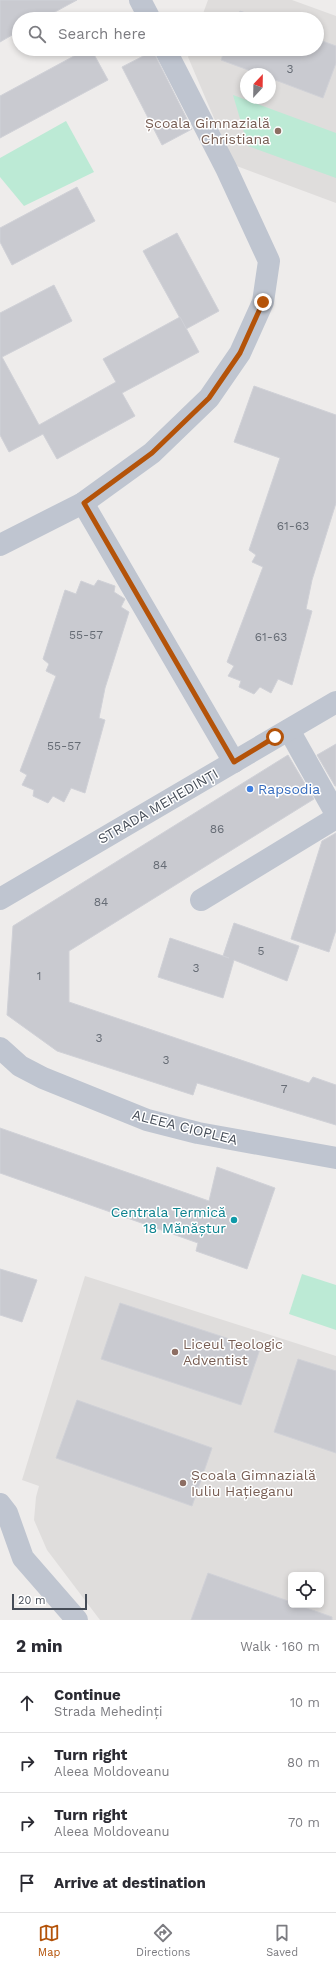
<!DOCTYPE html>
<meta charset="utf-8">
<style>
body{margin:0;font-family:"Work Sans",sans-serif;background:#f7f7f7;color:#2b2b33}
.controls{position:absolute;right:12px;bottom:12px;display:grid;overflow:hidden;border-radius:6px;box-shadow:0 2px 6px #0003}
.controls button{width:36px;height:36px;display:grid;place-items:center;padding:0;border:0;border-bottom:1px solid #e1e1e2;background:#fff;color:#2b2b33;font:20px sans-serif}
.compass{position:absolute;left:240px;top:68px;width:36px;height:36px;border-radius:50%;background:#fff;box-shadow:0 2px 6px #0003;rotate:22deg}
.scale{position:absolute;left:12px;bottom:10px;width:75px;box-sizing:border-box;padding-left:4px;border:2px solid #454c57;border-top:0;font-size:11px;line-height:14px;white-space:nowrap;color:#454c57;-webkit-text-stroke:3px #fff;paint-order:stroke}
.stop{position:absolute;width:12px;height:12px;margin:-9px;border:3px solid #b45309;border-radius:50%;background:#fff}
.stop.end{background:#b45309;border-color:#fff;box-shadow:0 1px 4px #0008}
.list{margin:0;padding:0;list-style:none}
h2{display:flex;justify-content:space-between;align-items:center;height:52px;margin:0;padding:0 16px;font-size:17px}
h2 small{font-size:13px;font-weight:400;color:#7c7c81}
.list li{display:grid;grid-template-columns:26px 1fr auto;gap:12px;align-items:center;box-sizing:border-box;height:60px;padding:0 16px;border-top:1px solid #e1e1e2}
.list b{display:block;font-size:15px;white-space:nowrap}
.list p{margin:0;font-size:13px;white-space:nowrap;color:#7c7c81}
.list em{font-size:13px;font-style:normal;color:#7c7c81}
.icon{flex:none;width:22px;height:22px;fill:none;stroke:currentColor;stroke-width:2;stroke-linecap:round;stroke-linejoin:round}
.map{position:relative;flex:none;width:336px;height:1620px;overflow:hidden}
.search{position:absolute;background:#fff;box-shadow:0 2px 6px #0003;left:12px;right:12px;top:12px;height:44px;display:flex;align-items:center;gap:10px;box-sizing:border-box;padding:0 14px;border-radius:22px;color:#7c7c81;font-size:15px}
.sheet{height:292px;background:#fff}
nav{display:flex;justify-content:space-around;align-items:center;box-sizing:border-box;height:56px;border-top:1px solid #e1e1e2;background:#fff;font-size:11px;color:#7c7c81}
nav a{display:grid;justify-items:center;gap:2px}
nav .on{color:#b45309}
.map>svg:first-child{display:block}
.education{fill:#dfdddc;fill-rule:evenodd}
.green{fill:#bcead5}
.building{fill:#c9cad0;stroke:#d0d1d7}
.lines{fill:none;stroke-linecap:round;stroke-linejoin:round}
.minor{stroke:#bfc5d0;stroke-width:22}
.route{stroke:#b45309;stroke-width:5}
.education-dot{fill:#8d6e63;stroke:#fff;stroke-width:1.5}
.shop-dot{fill:#3f7fe0;stroke:#fff;stroke-width:1.5}
.culture-dot{fill:#0f9aa8;stroke:#fff;stroke-width:1.5}
.labels{text-anchor:middle;stroke-width:3;stroke-linejoin:round;paint-order:stroke}
.number-label{font-size:12px;fill:#666c75}
.education-label{font-size:14px;fill:#785e54;stroke:#fff;text-anchor:start}
.shop-label{font-size:14px;fill:#366cbe;stroke:#fff;text-anchor:start}
.street-label{font-size:14px;fill:#454c57;stroke:#fff}
.culture-label{font-size:14px;fill:#0d838f;stroke:#fff;text-anchor:end}
</style>
<div class="map">
<svg width="336" height="1620" viewBox="0 0 336 1620">
<rect width="100%" height="100%" fill="#eeeceb"/>
<g class="education">
<path d="M208 0H292L336 16V203L234 165 188 57 191 49H317V19H201ZM246 74H270V98H246Z"/>
<path d="M85 1276 336 1356V1620H100L47 1550 34 1520 36 1497 39 1486 22 1480ZM291 1575H321V1605H291Z"/>
</g>
<g class="green">
<path d="M233 95 336 133V178L248 146Z"/>
<path d="M66 121 94 172 24 206 0 177V158Z"/>
<path d="M302 1274 336 1285V1330L289 1314Z"/>
</g>
<g class="building">
<path d="M0 0H77L42 19H19V31L0 42Z"/>
<path d="M240 11 263 19H237Z"/>
<path d="M317 39 336 46V63L323 98 270 78V74H259L221 60 225 49H317Z"/>
<path d="M87 49H91L108 80 0 138V96Z"/>
<path d="M153 51 192 129 162 145 122 67Z"/>
<path d="M77 187 95 221 12 265 0 242V228Z"/>
<path d="M177 233 219 311 186 329 143 251Z"/>
<path d="M54 285 72 321 2 357 39 425 116 382 103 359 180 317 199 352 122 393 135 416 57 459 43 434 9 452 0 435V313Z"/>
<path d="M254 386 336 415V503L312 580 306 609 312 611 292 685 278 679 271 693 260 687 254 694 239 687 241 681 228 676 234 666 227 662 263 567 252 562 256 555 249 550 280 458 234 442Z"/>
<path d="M98 580 115 586 114 592 125 599 121 607 129 612 105 688 99 718 105 720 85 793 71 788 64 802 53 796 48 803 33 796 34 790 22 785 27 775 20 771 56 676 46 671 49 664 43 659 65 590 76 594 81 581 94 586Z"/>
<path d="M336 744V786H335L317 755Z"/>
<path d="M288 755 314 799 69 951V1002L309 1083 313 1077 336 1085V1125L197 1083 193 1095 57 1051 7 1015 13 926Z"/>
<path d="M336 833V930L329 952 291 939 322 841Z"/>
<path d="M234 923 299 946 287 981 234 960 223 998 158 977 170 938 229 958 223 956Z"/>
<path d="M0 1128 209 1201 217 1167 275 1188 247 1269 196 1251 198 1243 0 1173Z"/>
<path d="M0 1269 37 1280 22 1322 0 1315Z"/>
<path d="M120 1303 260 1349 241 1405 101 1359Z"/>
<path d="M298 1359 336 1371V1453L274 1432Z"/>
<path d="M77 1400 212 1448 192 1506 56 1458Z"/>
<path d="M208 1573 291 1602V1605H298L332 1617V1620H191Z"/>
</g>
<g class="lines">
<g class="minor">
<path d="M140 0 150 19"/>
<path d="M83 503 234 762"/>
<path d="M0 545 83 503 152 453 209 398 240 353 263 302 269 261 226 168 165 49"/>
<path d="M289 730 336 814"/>
<path d="M0 899 336 702"/>
<path d="M201 900 336 818"/>
<path d="M0 1048 20 1066 43 1078 147 1120 198 1133 336 1158"/>
<path d="M0 1504 7 1513 23 1558 77 1620"/>
</g>
</g>
<g class="lines">
<path class="route" d="M263 302 240 353 209 398 152 453 84 503 234 762 275 737"/>
</g>
<g class="education-dot">
<circle cx="278" cy="131" r="4"/>
<circle cx="175" cy="1352" r="4"/>
<circle cx="183" cy="1483" r="4"/>
</g>
<circle class="shop-dot" cx="250" cy="789" r="4"/>
<circle class="culture-dot" cx="234" cy="1220" r="4"/>
<g class="labels">
<g class="number-label">
<text x="290" y="73">3</text>
<text x="293" y="530">61-63</text>
<text x="86" y="639">55-57</text>
<text x="271" y="641">61-63</text>
<text x="64" y="750">55-57</text>
<text x="217" y="833">86</text>
<text x="160" y="869">84</text>
<text x="101" y="906">84</text>
<text x="261" y="955">5</text>
<text x="196" y="972">3</text>
<text x="39" y="980">1</text>
<text x="99" y="1042">3</text>
<text x="166" y="1064">3</text>
<text x="284" y="1093">7</text>
</g>
<g class="education-label">
<text x="270" y="128" text-anchor="end">Școala Gimnazială<tspan x="270" dy="16">Christiana</tspan></text>
<text x="183" y="1349">Liceul Teologic<tspan x="183" dy="16">Adventist</tspan></text>
<text x="191" y="1480">Școala Gimnazială<tspan x="191" dy="16">Iuliu Hațieganu</tspan></text>
</g>
<g class="shop-label">
<text x="258" y="794">Rapsodia</text>
</g>
<g class="street-label">
<text transform="translate(158 806) rotate(-30)" y="5">STRADA MEHEDINȚI</text>
<text transform="translate(185 1127) rotate(14)" y="5">ALEEA CIOPLEA</text>
</g>
<g class="culture-label">
<text x="226" y="1217">Centrala Termică<tspan x="226" dy="16">18 Mănăștur</tspan></text>
</g>
</g>
</svg>
<div class="controls">
<button><svg class="icon" aria-label="locate" viewBox="0 0 24 24"><circle cx="12" cy="12" r="6"/><path d="M12 2v4M12 18v4M2 12h4M18 12h4"/></svg></button>
</div>
<svg class="compass" viewBox="-18 -18 36 36"><path d="M0-13l5 13h-10z" fill="#e53935"/><path d="M0 13l5-13h-10z" fill="#7c7c81"/></svg>
<div class="scale">20 m</div>
<div class="stop" style="left:275px;top:737px"></div>
<div class="stop end" style="left:263px;top:302px"></div>
<div class="search"><svg class="icon" aria-label="search" viewBox="0 0 24 24"><circle cx="10" cy="10" r="6"/><path d="M15 15l6 6"/></svg>Search here</div>
</div>
<section class="sheet">
<h2>2 min<small>Walk · 160 m</small></h2>
<ul class="list">
<li><svg class="icon" aria-label="ahead" viewBox="0 0 24 24"><path d="M12 20V5M6 11l6-6 6 6"/></svg><div><b>Continue</b><p>Strada Mehedinți</p></div><em>10 m</em></li>
<li><svg class="icon" aria-label="right" viewBox="0 0 24 24"><path d="M7 20v-9h11M14 6l5 5-5 5"/></svg><div><b>Turn right</b><p>Aleea Moldoveanu</p></div><em>80 m</em></li>
<li><svg class="icon" aria-label="right" viewBox="0 0 24 24"><path d="M7 20v-9h11M14 6l5 5-5 5"/></svg><div><b>Turn right</b><p>Aleea Moldoveanu</p></div><em>70 m</em></li>
<li><svg class="icon" aria-label="arrive" viewBox="0 0 24 24"><path d="M6 21V4h12l-3 4 3 4H6"/></svg><div><b>Arrive at destination</b></div></li>
</ul>
</section>
<nav>
<a class="on"><svg class="icon" aria-label="map" viewBox="0 0 24 24"><path d="M3 6l6-2 6 2 6-2v14l-6 2-6-2-6 2zM9 4v14M15 6v14"/></svg>Map</a>
<a><svg class="icon" aria-label="directions" viewBox="0 0 24 24"><path d="M12 3l9 9-9 9-9-9zM9 14v-3h6M13 9l2 2-2 2"/></svg>Directions</a>
<a><svg class="icon" aria-label="saved" viewBox="0 0 24 24"><path d="M7 4h10v16l-5-4-5 4z"/></svg>Saved</a>
</nav>
